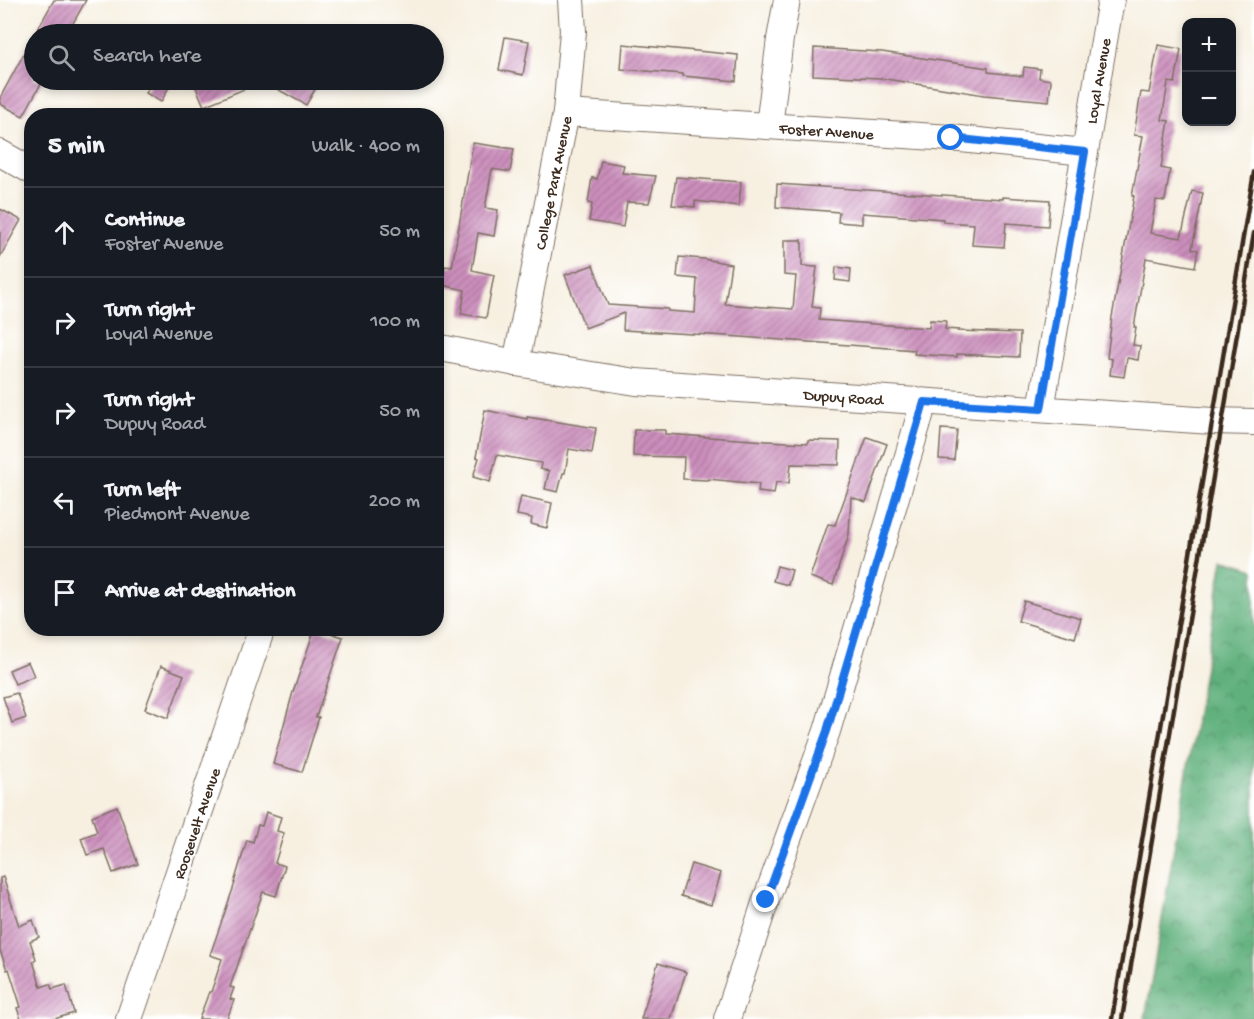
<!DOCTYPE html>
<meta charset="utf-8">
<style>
body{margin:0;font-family:"Gochi Hand",sans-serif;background:#20242c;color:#f1f3f6}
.controls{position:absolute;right:18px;top:18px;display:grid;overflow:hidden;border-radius:12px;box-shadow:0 3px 9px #0003}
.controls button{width:54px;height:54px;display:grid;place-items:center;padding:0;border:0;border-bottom:2px solid #363941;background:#171b24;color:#f1f3f6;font:30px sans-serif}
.stop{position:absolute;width:18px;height:18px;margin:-14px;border:4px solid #1a73e8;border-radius:50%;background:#fff}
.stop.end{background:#1a73e8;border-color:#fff;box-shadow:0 2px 6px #0008}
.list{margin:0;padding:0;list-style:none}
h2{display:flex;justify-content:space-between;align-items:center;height:78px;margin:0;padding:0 24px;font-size:26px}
h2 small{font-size:20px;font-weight:400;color:#9ea1a6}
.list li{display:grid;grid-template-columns:39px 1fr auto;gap:18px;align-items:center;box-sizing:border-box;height:90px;padding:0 24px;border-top:2px solid #363941}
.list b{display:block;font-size:22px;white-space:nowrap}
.list p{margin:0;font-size:20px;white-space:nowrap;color:#9ea1a6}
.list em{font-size:20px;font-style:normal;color:#9ea1a6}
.icon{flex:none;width:33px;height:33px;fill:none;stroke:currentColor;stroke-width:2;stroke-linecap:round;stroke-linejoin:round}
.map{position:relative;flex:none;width:1254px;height:1019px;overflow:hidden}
.search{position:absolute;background:#171b24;box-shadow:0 3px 9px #0003;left:24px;top:24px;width:420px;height:66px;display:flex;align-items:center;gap:15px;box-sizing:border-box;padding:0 21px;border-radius:33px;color:#9ea1a6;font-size:22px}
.panel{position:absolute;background:#171b24;box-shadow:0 3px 9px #0003;left:24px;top:108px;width:420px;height:528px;border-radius:24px}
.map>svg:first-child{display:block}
.forest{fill:url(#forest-crowns);stroke:#4c6d4d;stroke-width:1.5}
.building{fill:url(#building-hatch)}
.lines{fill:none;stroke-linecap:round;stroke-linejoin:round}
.minor-casing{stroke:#7d6f62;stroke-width:28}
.minor{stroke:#fff;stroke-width:26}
.rail{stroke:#3b2a1e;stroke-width:4.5}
.route{stroke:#1a73e8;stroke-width:8}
.labels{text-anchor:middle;stroke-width:6;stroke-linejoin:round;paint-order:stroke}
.street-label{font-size:16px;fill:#3b2a1e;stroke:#fff}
</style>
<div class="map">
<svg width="1254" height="1019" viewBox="0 0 1254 1019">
<defs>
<pattern id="forest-crowns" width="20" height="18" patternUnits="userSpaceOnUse" patternTransform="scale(1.5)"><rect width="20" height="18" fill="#5eb07c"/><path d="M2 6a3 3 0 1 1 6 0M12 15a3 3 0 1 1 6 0" fill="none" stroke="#4f8f65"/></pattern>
<pattern id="building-hatch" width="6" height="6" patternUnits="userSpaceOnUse" patternTransform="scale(1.5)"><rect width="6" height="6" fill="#cc8fbd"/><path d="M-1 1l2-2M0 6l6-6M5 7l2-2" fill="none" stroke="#a77599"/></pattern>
</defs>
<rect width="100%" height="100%" fill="#fff"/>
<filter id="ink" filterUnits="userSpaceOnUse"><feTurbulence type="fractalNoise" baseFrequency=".0167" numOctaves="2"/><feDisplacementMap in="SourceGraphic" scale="12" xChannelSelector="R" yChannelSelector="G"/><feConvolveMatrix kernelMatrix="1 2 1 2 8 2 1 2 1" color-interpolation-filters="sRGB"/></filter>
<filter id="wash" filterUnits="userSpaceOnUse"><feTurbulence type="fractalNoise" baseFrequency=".008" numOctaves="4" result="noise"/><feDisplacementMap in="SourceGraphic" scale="24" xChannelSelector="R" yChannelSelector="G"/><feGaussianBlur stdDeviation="1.35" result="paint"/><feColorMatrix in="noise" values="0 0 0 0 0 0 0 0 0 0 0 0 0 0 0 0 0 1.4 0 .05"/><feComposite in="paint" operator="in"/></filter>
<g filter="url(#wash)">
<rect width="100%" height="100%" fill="#f7f0e1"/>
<path class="forest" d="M1223 560 1254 570V1019H1145Z"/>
<g id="blocks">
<g class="building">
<path d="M54 0H86L67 34H35Z"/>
<path d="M34 35V80H43L23 116 0 104V98Z"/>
<path d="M505 37 529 41 523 75 499 70Z"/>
<path d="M623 44 738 55 736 81 683 76V74L621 69Z"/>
<path d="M1158 45 1181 49 1175 83 1168 82 1162 120 1169 121 1161 168 1170 170 1165 201 1156 200 1150 233 1181 238 1192 191 1203 193 1192 249 1198 250 1195 267 1146 258 1134 327H1136L1133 345 1140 346 1138 360 1127 358 1124 377 1110 375 1112 359 1107 358 1112 317 1134 196H1132L1143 136 1134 135 1141 92 1149 93Z"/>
<path d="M814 48 882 52 988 68V72L1023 76 1024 67 1040 69 1039 78 1051 80 1049 101 984 95 880 78 813 75Z"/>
<path d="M153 80H159L170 85 161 102 146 93Z"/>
<path d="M208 80H305L317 86 306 105 263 81 204 106 195 85Z"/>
<path d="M473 143 514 149 510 172 492 169 485 208 498 210 494 236 478 233 472 270 494 275 486 318 461 314 465 290 442 285 445 266 452 267Z"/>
<path d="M601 161 624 165 622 173 656 176 649 203 627 202 623 227 589 221 592 204 588 203 592 178 597 179Z"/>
<path d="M676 177 741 182 739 206 695 201V207L672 205Z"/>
<path d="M777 184 1003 199V197L1050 200 1048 226 1006 223 1004 247 972 245 974 224 943 222V219L862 213V224L838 222 839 212 776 207Z"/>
<path d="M0 209 21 220 0 257Z"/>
<path d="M784 240H802V266L817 267 812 307 820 308 819 320 929 328 930 320 946 321 945 329 959 330 958 331 1020 333 1019 357 957 354V357L914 354 915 350 727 336 623 330 624 313 585 328 565 275 593 265 608 305 668 309V311L695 313 697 279 677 277 679 257 704 259 731 264 725 304 793 309 796 276 784 275Z"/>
<path d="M836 267 851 269 850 282 835 280Z"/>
<path d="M485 410 527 419V417L596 428 592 453 569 449 565 473H563L558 492 545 489 549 471 540 469 541 463 497 455 490 482 473 477 479 458 476 457Z"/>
<path d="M941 429 957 430 954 460 939 459Z"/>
<path d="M634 430H665V434L767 441 808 443V440L840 441 839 465 791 464 789 483 776 482 774 494 758 492 759 484 708 479V480L683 479 684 457 633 456Z"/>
<path d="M867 437 887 444 866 502 851 497 849 534 833 585 810 577 828 524 835 525Z"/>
<path d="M521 496 552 503 547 528 531 524 532 518 517 515Z"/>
<path d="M777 566 792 570 788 585 773 581Z"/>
<path d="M1024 601 1081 618 1075 638 1018 621Z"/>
<path d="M315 628 343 637 316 717H319L302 772 273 764 293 692Z"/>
<path d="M28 662 34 676 15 684 9 670Z"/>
<path d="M161 666 184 675 168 718 145 709Z"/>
<path d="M17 693 26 718 12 723 3 697Z"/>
<path d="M117 806 138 864 113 873 104 849 87 855 81 838 97 832 92 816Z"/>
<path d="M266 812 281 817 277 831 284 833 275 863 285 866 276 896 263 892 230 987 234 988 230 999 234 1000 227 1019H199L209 992H211L222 959 210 955 235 883H234L247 840 253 842 258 825 262 826Z"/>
<path d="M691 864 721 873 711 905 681 896Z"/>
<path d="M3 877 19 926 33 920 39 937 30 941 36 959 33 961 41 987 50 984 52 989 66 985 74 1013 54 1019H21L17 1008 21 1007 9 969 7 970 0 950V878Z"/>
<path d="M658 963 686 972 671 1019H641Z"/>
</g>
</g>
</g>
<g filter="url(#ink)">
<use href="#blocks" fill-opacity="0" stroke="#7d6f62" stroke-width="1.5"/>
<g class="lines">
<g class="minor-casing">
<g id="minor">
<path id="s1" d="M566 113 951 138 1085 152"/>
<path d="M769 126 780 39 787 0"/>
<path d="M0 153 32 171"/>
<path id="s2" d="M436 347 516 363 636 382 1212 421 1254 422"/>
<path id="s3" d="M516 363 566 113 573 31 571 0"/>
<path id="s4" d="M1041 409 1111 0"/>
<path id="s5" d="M129 1019 262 628"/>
<path d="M727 1019 766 900 827 731 924 402"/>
</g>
</g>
<use href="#minor" class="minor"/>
<g class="rail">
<path d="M1112 1019 1254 172"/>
<path d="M1122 1019 1254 233"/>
</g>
</g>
</g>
<g class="lines" filter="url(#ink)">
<path class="route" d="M766 900 827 731 924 402 1041 409 1085 152 951 138"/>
</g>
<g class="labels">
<g class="street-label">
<text dy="6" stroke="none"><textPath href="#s4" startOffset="333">Loyal Avenue</textPath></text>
<text dy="6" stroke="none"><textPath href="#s1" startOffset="261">Foster Avenue</textPath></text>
<text dy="6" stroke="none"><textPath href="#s3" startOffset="184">College Park Avenue</textPath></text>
<text dy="6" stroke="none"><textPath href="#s2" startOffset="411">Dupuy Road</textPath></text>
<text dy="6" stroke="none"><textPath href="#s5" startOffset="207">Roosevelt Avenue</textPath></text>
</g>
</g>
</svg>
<div class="controls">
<button>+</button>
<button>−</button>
</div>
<div class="stop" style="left:951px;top:138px"></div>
<div class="stop end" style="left:766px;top:900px"></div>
<div class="search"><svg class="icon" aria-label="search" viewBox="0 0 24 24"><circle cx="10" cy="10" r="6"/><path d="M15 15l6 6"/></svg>Search here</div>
<section class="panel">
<h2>5 min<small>Walk · 400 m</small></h2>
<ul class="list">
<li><svg class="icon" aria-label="ahead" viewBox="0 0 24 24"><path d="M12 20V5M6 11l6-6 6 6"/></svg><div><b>Continue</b><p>Foster Avenue</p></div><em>50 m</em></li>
<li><svg class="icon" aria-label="right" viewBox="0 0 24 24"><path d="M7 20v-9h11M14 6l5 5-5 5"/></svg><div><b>Turn right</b><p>Loyal Avenue</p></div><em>100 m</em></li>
<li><svg class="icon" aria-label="right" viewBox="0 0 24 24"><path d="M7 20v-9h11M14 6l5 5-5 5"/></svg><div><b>Turn right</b><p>Dupuy Road</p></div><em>50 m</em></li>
<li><svg class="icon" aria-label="left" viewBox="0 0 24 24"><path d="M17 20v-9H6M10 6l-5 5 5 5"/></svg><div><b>Turn left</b><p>Piedmont Avenue</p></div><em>200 m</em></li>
<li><svg class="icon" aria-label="arrive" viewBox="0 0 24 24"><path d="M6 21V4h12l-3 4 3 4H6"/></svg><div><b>Arrive at destination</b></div></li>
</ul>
</section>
</div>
